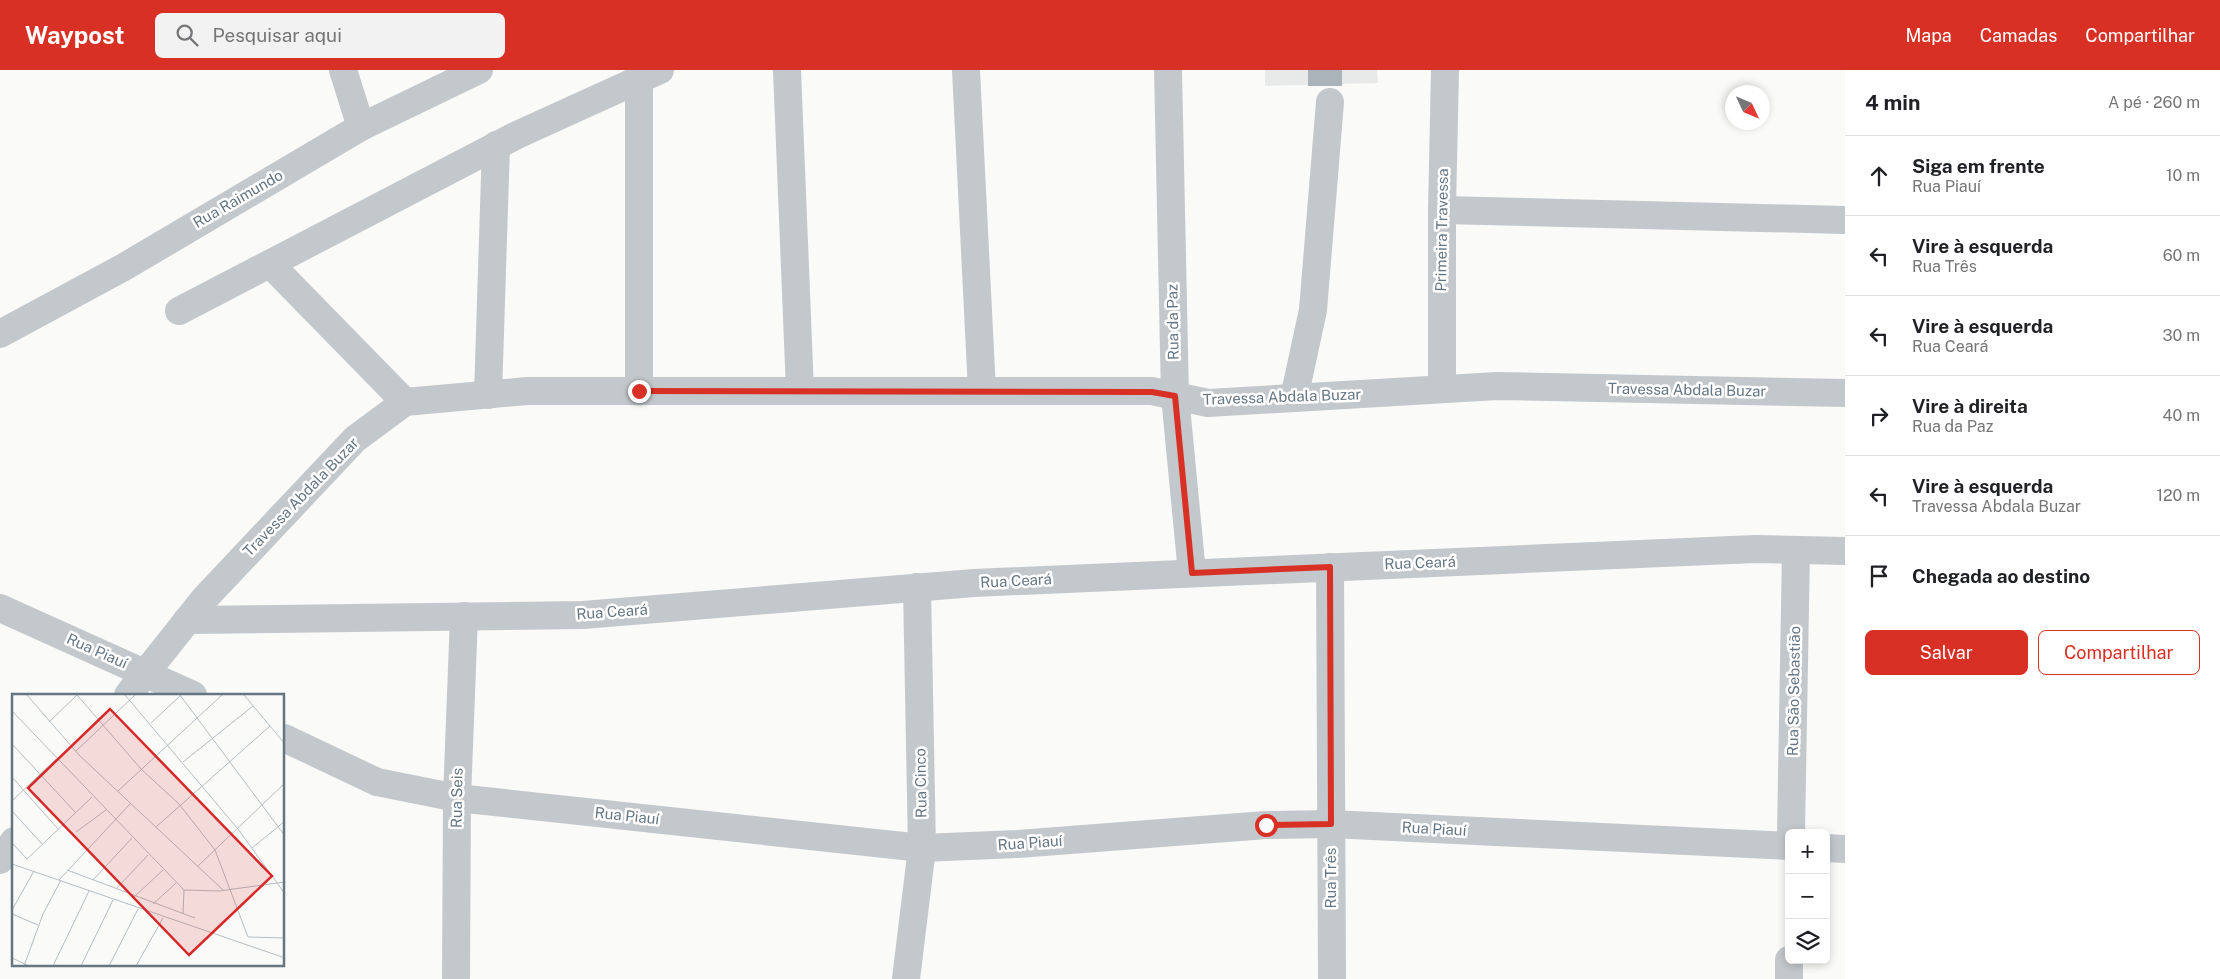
<!DOCTYPE html>
<html lang="pt">
<meta charset="utf-8">
<style>
body{margin:0;font-family:"Public Sans",sans-serif;background:#f2f2f2;color:#202124}
.controls{position:absolute;right:15px;bottom:15px;display:grid;overflow:hidden;border-radius:8px;box-shadow:0 2px 8px #0003}
.controls button{width:45px;height:45px;display:grid;place-items:center;padding:0;border:0;border-bottom:1px solid #e0e0e0;background:#fff;color:#202124;font:25px sans-serif}
.compass{position:absolute;left:1725px;top:15px;width:45px;height:45px;border-radius:50%;background:#fff;box-shadow:0 2px 8px #0003;rotate:134deg}
.stop{position:absolute;width:15px;height:15px;margin:-11px;border:4px solid #d93025;border-radius:50%;background:#fff}
.stop.end{background:#d93025;border-color:#fff;box-shadow:0 1px 5px #0008}
.list{margin:0;padding:0;list-style:none}
h2{display:flex;justify-content:space-between;align-items:center;height:65px;margin:0;padding:0 20px;font-size:21px}
h2 small{font-size:16px;font-weight:400;color:#757577}
.list li{display:grid;grid-template-columns:32px 1fr auto;gap:15px;align-items:center;box-sizing:border-box;height:80px;padding:0 20px;border-top:1px solid #e0e0e0}
.list b{display:block;font-size:19px;white-space:nowrap}
.list p{margin:0;font-size:16px;white-space:nowrap;color:#757577}
.list em{font-size:16px;font-style:normal;color:#757577}
.actions{display:flex;gap:10px;padding:15px 20px}
.actions a{flex:1;padding:11px 0;border:1px solid #d93025;border-radius:8px;text-align:center;font-size:18px;color:#d93025}
.actions .main{background:#d93025;color:#fff}
.icon{flex:none;width:28px;height:28px;fill:none;stroke:currentColor;stroke-width:2;stroke-linecap:round;stroke-linejoin:round}
.map{position:relative;flex:none;width:1845px;height:909px;overflow:hidden}
header{display:flex;align-items:center;gap:30px;box-sizing:border-box;height:70px;padding:0 25px;background:#d93025;color:#fff}
header strong{font-size:24px}
nav{display:flex;gap:28px;margin-inline-start:auto;font-size:18px}
.search{width:350px;height:45px;background:#f2f2f2;display:flex;align-items:center;gap:12px;box-sizing:border-box;padding:0 18px;border-radius:8px;color:#757577;font-size:19px}
main{display:flex}
aside{flex:1;background:#fff}
.map>svg:first-child{display:block}
.built{fill:#e8e9e9}
.building{fill:#aab3b9}
.lines{fill:none;stroke-linecap:round;stroke-linejoin:round}
.minor{stroke:#c3c8cc;stroke-width:28}
.route{stroke:#d93025;stroke-width:6}
.labels{text-anchor:middle;stroke-width:5;stroke-linejoin:round;paint-order:stroke}
.street-label{font-size:15px;fill:#657683;stroke:#fff}
.inset-road{fill:none;stroke:#b5bdc2;stroke-width:1}
.view{fill:#d62828;fill-opacity:0.15;stroke:#d62828;stroke-width:2.5}
.inset-edge{fill:none;stroke:#657683;stroke-width:2.5}
</style>
<header>
<strong>Waypost</strong>
<div class="search"><svg class="icon" aria-label="search" viewBox="0 0 24 24"><circle cx="10" cy="10" r="6"/><path d="M15 15l6 6"/></svg>Pesquisar aqui</div>
<nav><a>Mapa</a><a>Camadas</a><a>Compartilhar</a></nav>
</header>
<main>
<div class="map">
<svg width="1845" height="909" viewBox="0 0 1845 909">
<rect width="100%" height="100%" fill="#fafaf8"/>
<path class="built" d="M1265 0H1377L1378 13 1265 16Z"/>
<rect class="building" x="1308" y="0" width="34" height="16"/>
<g class="lines">
<g class="minor">
<path d="M343 0 361 57"/>
<path d="M787 0 800 321"/>
<path d="M966 0 982 321"/>
<path d="M1168 0 1175 326 1192 503"/>
<path d="M1442 140 1845 150"/>
<path d="M270 194 405 332"/>
<path d="M179 241 517 65 660 0"/>
<path d="M0 264 124 197 361 57 479 0"/>
<path d="M1442 319V140L1445 0"/>
<path d="M639 321V10"/>
<path d="M488 325 496 75"/>
<path d="M1294 328 1313 240 1330 32"/>
<path d="M1330 497 1332 909"/>
<path d="M0 538 193 625"/>
<path d="M187 550 583 545 974 513 1755 479 1845 481"/>
<path d="M128 625 205 528 355 369 405 332 527 321H1152L1208 333 1497 316 1845 323"/>
<path d="M284 668 377 712 457 728 922 778 1018 774 1266 755 1331 754 1789 776"/>
<path d="M1791 763 1796 480"/>
<path d="M1826 778 1845 779"/>
<path d="M0 790 14 771"/>
<path d="M456 909 457 728 464 546"/>
<path d="M906 909 922 778 917 517"/>
<path d="M1789 909V890"/>
</g>
</g>
<g class="lines">
<path class="route" d="M639 321 1152 322 1175 326 1192 503 1330 497 1331 754 1266 755"/>
</g>
<g class="labels">
<g class="street-label">
<text transform="translate(238 129) rotate(-30)" y="5">Rua Raimundo</text>
<text transform="translate(1442 160) rotate(-89)" y="5">Primeira Travessa</text>
<text transform="translate(1173 252) rotate(-91)" y="5">Rua da Paz</text>
<text transform="translate(1687 320) rotate(1)" y="5">Travessa Abdala Buzar</text>
<text transform="translate(1282 327) rotate(-2)" y="5">Travessa Abdala Buzar</text>
<text transform="translate(301 427) rotate(-46)" y="5">Travessa Abdala Buzar</text>
<text transform="translate(1420 493) rotate(-2)" y="5">Rua Ceará</text>
<text transform="translate(1016 511) rotate(-3)" y="5">Rua Ceará</text>
<text transform="translate(612 542) rotate(-4)" y="5">Rua Ceará</text>
<text transform="translate(97 581) rotate(24)" y="5">Rua Piauí</text>
<text transform="translate(1794 621) rotate(-89)" y="5">Rua São Sebastião</text>
<text transform="translate(921 713) rotate(-91)" y="5">Rua Cinco</text>
<text transform="translate(457 728) rotate(-89)" y="5">Rua Seis</text>
<text transform="translate(627 746) rotate(6)" y="5">Rua Piauí</text>
<text transform="translate(1434 759) rotate(3)" y="5">Rua Piauí</text>
<text transform="translate(1030 773) rotate(-4)" y="5">Rua Piauí</text>
<text transform="translate(1331 808) rotate(-90)" y="5">Rua Três</text>
</g>
</g>
<g transform="translate(12 624)">
<rect width="272" height="272" fill="#fafaf8"/>
<path class="inset-road" d="M15 1 67 61 211 196M65 1 129 75 167 110 203 156 236 243 273 244M113 1 226 135 273 200M168 1 273 142M232 1 273 50M0 17 172 196 207 197 273 188M37 28 65 1M139 29 169 1M0 50 64 119M64 57 123 1M171 68 241 12M0 83 46 135M106 97 210 1M0 107 44 65M0 117 30 150M144 133 258 32M64 138 94 116M0 149 15 165 80 103M240 154 273 127M0 170 273 264M186 172 273 89M55 176 183 224M47 186 119 109M81 186 120 144M104 195 136 161M122 203 151 176M141 210 164 189M0 216 22 177M0 220 26 231M171 220 172 196M0 264 17 272M12 272 31 220 49 186M41 272 77 197M69 272 101 206M97 272 126 215M124 272 151 224"/>
<path class="view" d="M98 15 260 182 177 261 16 94Z"/>
<rect width="272" height="272" class="inset-edge"/>
</g>
</svg>
<div class="controls">
<button>+</button>
<button>−</button>
<button><svg class="icon" aria-label="layers" viewBox="0 0 24 24"><path d="M12 4l9 5-9 5-9-5zM3 14l9 5 9-5"/></svg></button>
</div>
<svg class="compass" viewBox="-18 -18 36 36"><path d="M0-13l5 13h-10z" fill="#e53935"/><path d="M0 13l5-13h-10z" fill="#757577"/></svg>
<div class="stop" style="left:1266px;top:755px"></div>
<div class="stop end" style="left:639px;top:321px"></div>
</div>
<aside>
<h2>4 min<small>A pé · 260 m</small></h2>
<ul class="list">
<li><svg class="icon" aria-label="ahead" viewBox="0 0 24 24"><path d="M12 20V5M6 11l6-6 6 6"/></svg><div><b>Siga em frente</b><p>Rua Piauí</p></div><em>10 m</em></li>
<li><svg class="icon" aria-label="left" viewBox="0 0 24 24"><path d="M17 20v-9H6M10 6l-5 5 5 5"/></svg><div><b>Vire à esquerda</b><p>Rua Três</p></div><em>60 m</em></li>
<li><svg class="icon" aria-label="left" viewBox="0 0 24 24"><path d="M17 20v-9H6M10 6l-5 5 5 5"/></svg><div><b>Vire à esquerda</b><p>Rua Ceará</p></div><em>30 m</em></li>
<li><svg class="icon" aria-label="right" viewBox="0 0 24 24"><path d="M7 20v-9h11M14 6l5 5-5 5"/></svg><div><b>Vire à direita</b><p>Rua da Paz</p></div><em>40 m</em></li>
<li><svg class="icon" aria-label="left" viewBox="0 0 24 24"><path d="M17 20v-9H6M10 6l-5 5 5 5"/></svg><div><b>Vire à esquerda</b><p>Travessa Abdala Buzar</p></div><em>120 m</em></li>
<li><svg class="icon" aria-label="arrive" viewBox="0 0 24 24"><path d="M6 21V4h12l-3 4 3 4H6"/></svg><div><b>Chegada ao destino</b></div></li>
</ul>
<div class="actions"><a class="main">Salvar</a><a>Compartilhar</a></div>
</aside>
</main>
